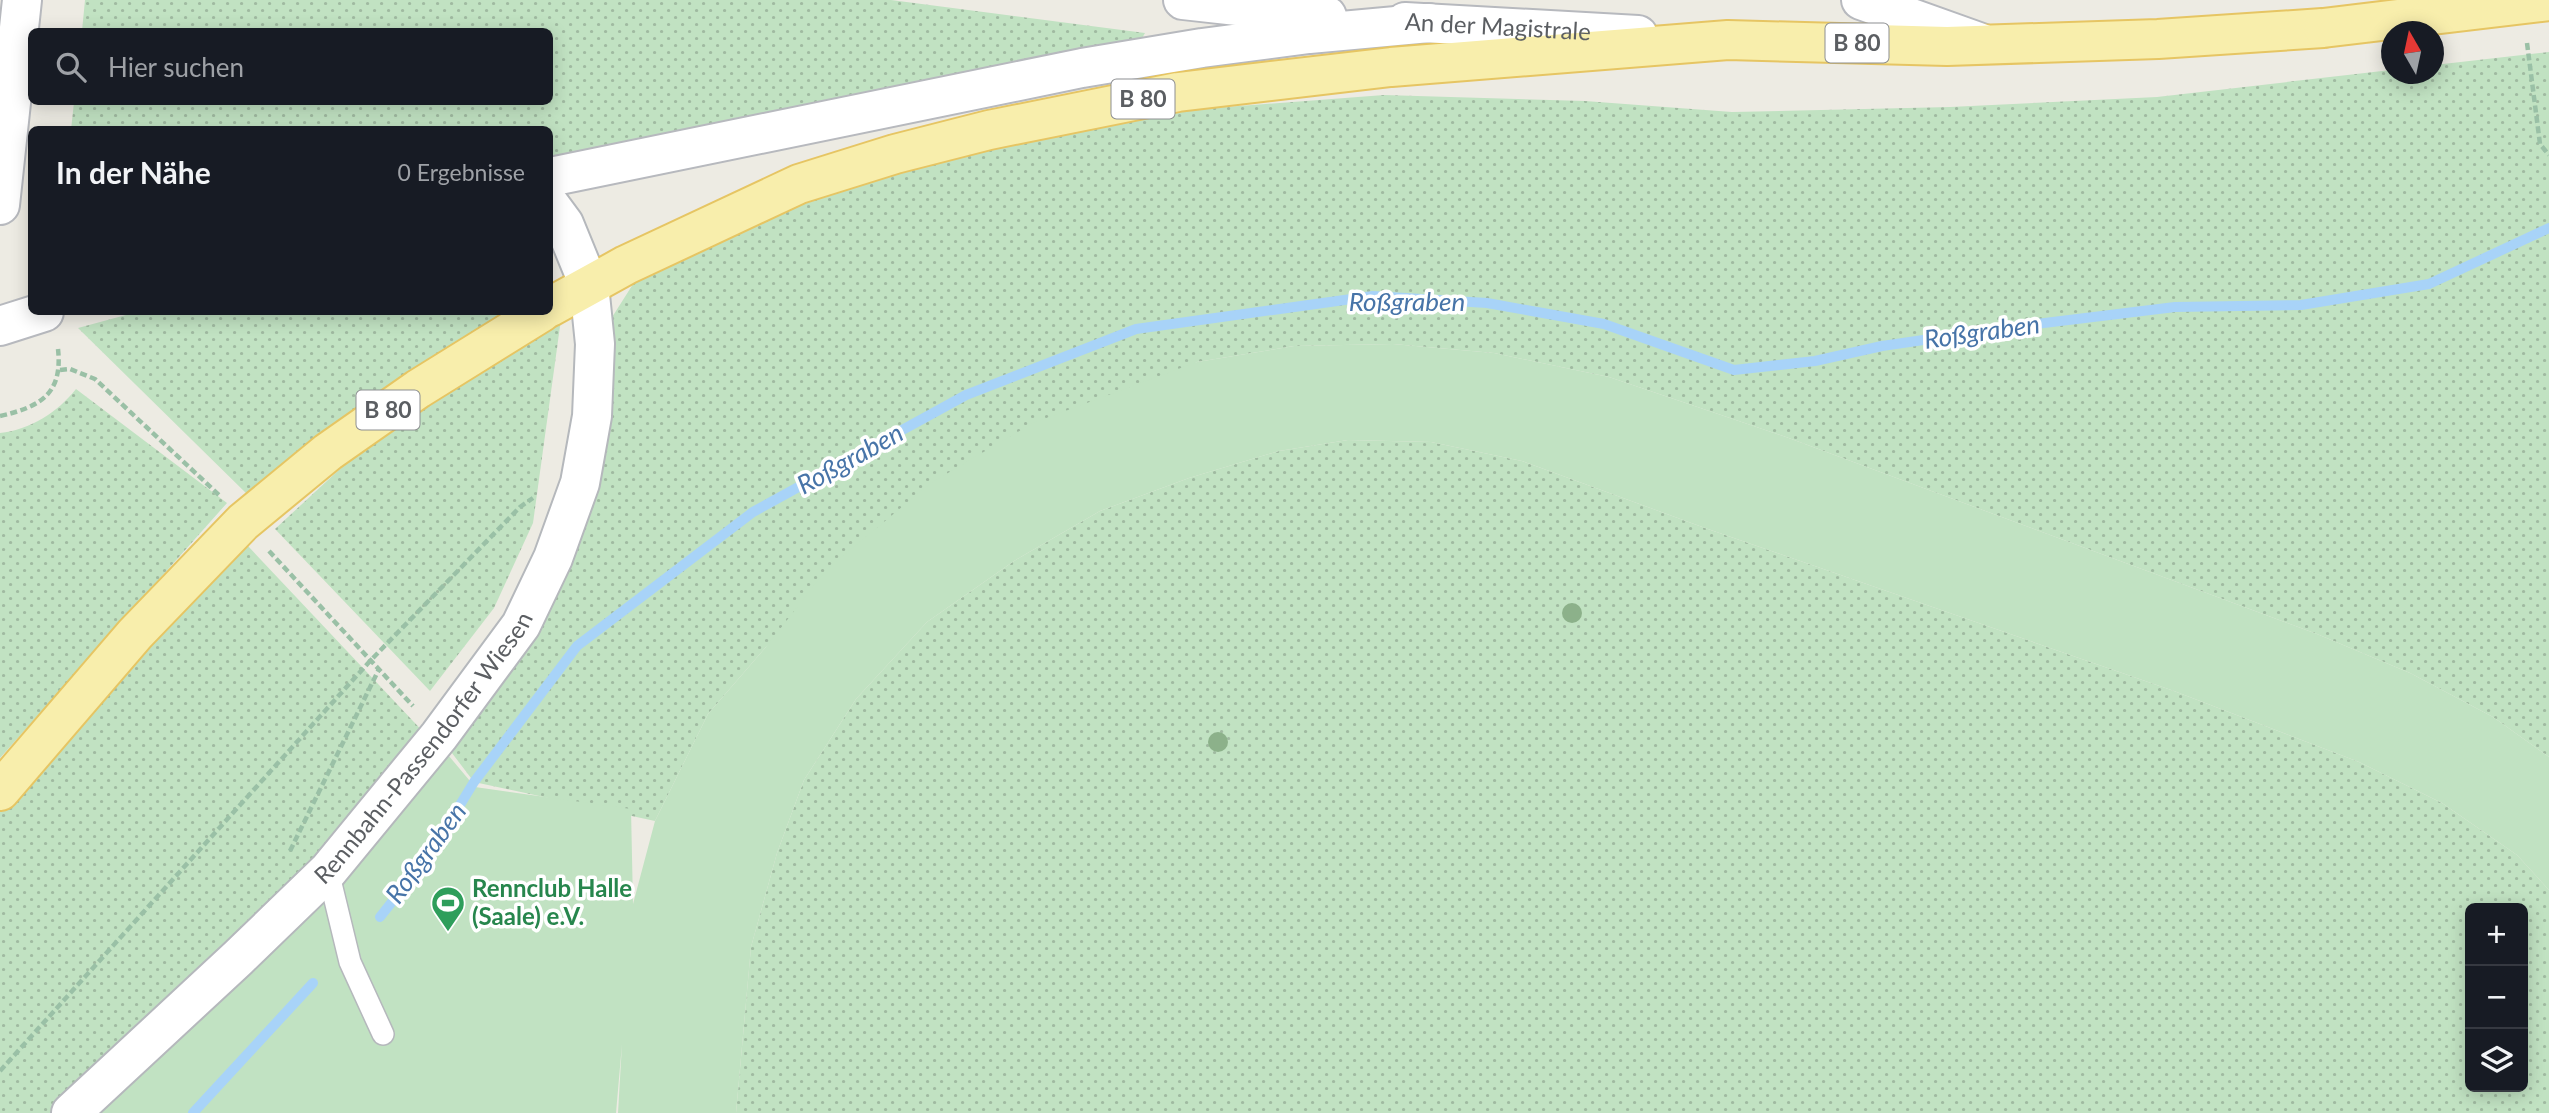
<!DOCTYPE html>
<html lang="de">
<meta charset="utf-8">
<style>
body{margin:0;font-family:Lato,sans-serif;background:#242831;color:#f1f3f6}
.controls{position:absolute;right:21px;bottom:21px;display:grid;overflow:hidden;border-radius:10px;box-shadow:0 4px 18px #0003}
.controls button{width:63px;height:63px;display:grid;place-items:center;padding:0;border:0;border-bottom:2px solid #363941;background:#171b24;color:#f1f3f6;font:35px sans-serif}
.compass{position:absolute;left:2381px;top:21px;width:63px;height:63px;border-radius:50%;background:#171b24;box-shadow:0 4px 18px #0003;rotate:351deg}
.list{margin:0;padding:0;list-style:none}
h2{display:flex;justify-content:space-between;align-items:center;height:91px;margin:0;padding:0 28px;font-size:30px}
h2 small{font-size:23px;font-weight:400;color:#9ea1a6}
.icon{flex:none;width:38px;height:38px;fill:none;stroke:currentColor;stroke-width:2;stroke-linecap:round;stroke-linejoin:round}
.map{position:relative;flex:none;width:2549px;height:1113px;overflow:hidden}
.search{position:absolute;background:#171b24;box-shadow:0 4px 18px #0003;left:28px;top:28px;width:525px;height:77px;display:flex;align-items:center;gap:18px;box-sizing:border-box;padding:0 24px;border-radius:10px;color:#9ea1a6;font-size:26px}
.panel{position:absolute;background:#171b24;box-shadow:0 4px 18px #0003;left:28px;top:126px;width:525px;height:189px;border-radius:10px}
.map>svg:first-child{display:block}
.grass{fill:url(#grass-dots);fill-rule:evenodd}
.park{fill:#c1e2c2}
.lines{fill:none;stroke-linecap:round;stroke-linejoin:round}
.stream{stroke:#a8d3f8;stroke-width:10}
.lane-casing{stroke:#b5b8bc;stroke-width:24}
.street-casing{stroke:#b5b8bc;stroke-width:42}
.secondary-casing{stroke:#b7b9be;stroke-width:42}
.primary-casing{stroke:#e6c563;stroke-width:42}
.path{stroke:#9ac0a6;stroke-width:4.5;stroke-dasharray:7 3.5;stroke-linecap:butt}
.lane{stroke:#fff;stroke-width:21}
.street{stroke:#fff;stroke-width:38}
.secondary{stroke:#fff;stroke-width:38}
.primary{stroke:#f8eeac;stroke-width:38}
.primary-bridge-casing{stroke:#e6c563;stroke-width:42;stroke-linecap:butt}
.primary-bridge{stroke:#f8eeac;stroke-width:38}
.tree{fill:#8cb18a}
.labels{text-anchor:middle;stroke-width:7;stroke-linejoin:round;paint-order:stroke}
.shield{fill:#fff;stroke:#8c8e91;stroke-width:2}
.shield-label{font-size:23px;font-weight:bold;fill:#5b5e62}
.street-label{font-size:24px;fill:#5b5e62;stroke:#fff}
.leisure-label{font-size:24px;font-weight:bold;fill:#27864d;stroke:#fff;text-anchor:start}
.water-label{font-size:26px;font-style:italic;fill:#4774a8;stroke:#fff}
</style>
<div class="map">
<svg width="2549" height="1113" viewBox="0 0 2549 1113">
<defs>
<pattern id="grass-dots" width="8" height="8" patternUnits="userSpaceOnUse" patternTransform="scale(1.75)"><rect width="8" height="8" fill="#c1e2c2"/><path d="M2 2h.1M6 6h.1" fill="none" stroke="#a0baa1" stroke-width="1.8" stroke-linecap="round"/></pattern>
</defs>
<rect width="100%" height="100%" fill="#edebe3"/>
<g class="grass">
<path d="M85 0H891L1145 33 1141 40 550 164V130H71L74 102H550V32L82 31Z"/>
<path d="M2549 52V757L2493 717 2410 673 2317 634 1786 437 1609 377 1494 353 1393 344 1294 346 1197 362 766 647 708 714 655 821 474 782 439 736 553 558 595 344 635 281 810 196 900 167 1186 110 1384 95 1585 101 1732 112 1950 107 2157 97 2391 70 2392 74H2434V65Z"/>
<path d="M137 312H508L405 377 249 496 78 328Z"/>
<path d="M561 319 533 523 494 608 430 691 275 529 341 468 424 406Z"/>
<path d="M76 389 227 503 0 758V433C30 430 58 412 76 389Z"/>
<path d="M1348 440 1431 442 1522 461 1705 528 2174 691 2359 762 2442 803 2517 855 2549 890V1113H736L751 947 777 853 804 780 856 699 927 622 1014 561 1100 511 1189 478 1279 451ZM2470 908H2523V1087H2470Z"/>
<path d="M231 528 429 738 82 1113H0V780Z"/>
</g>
<path class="park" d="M1393 344 1494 353 1609 377 1786 437 2317 634 2410 673 2493 717 2549 757V890L2517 855 2442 803 2359 762 2174 691 1705 528 1522 461 1431 442 1348 440 1279 451 1189 478 1100 511 1014 561 927 622 856 699 804 780 777 853 751 947 736 1113H618L622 1044 616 1113H71L438 743 475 787 631 809 633 904 655 821 708 714 766 647 827 569 931 483 1033 423 1197 362 1294 346Z"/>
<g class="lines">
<g class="stream">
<path d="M380 917 430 854 474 782 577 646 753 512 966 395 1136 329 1373 296 1487 303 1604 324 1734 370 1815 361 1882 346 2020 326 2175 307 2301 305 2429 284 2549 228"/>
<path d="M193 1113 313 983"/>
</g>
<g class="lane-casing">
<path id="lane" d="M328 871 350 962 383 1034"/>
</g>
<g class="street-casing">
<g id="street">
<path id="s1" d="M71 1113 238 958 328 871 439 736 521 625 553 558 580 483 592 416 595 344 589 285 564 224 550 205"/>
</g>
</g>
<g class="secondary-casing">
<g id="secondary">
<path d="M1183 0 1327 16"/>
<path d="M1861 0 1984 44"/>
<path id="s2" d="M1405 22 1638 35"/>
<path d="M550 177 1082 68 1202 48 1309 34 1429 23"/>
<path d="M0 205 22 0"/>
<path d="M0 326 44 312"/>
</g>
</g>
<g class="primary-casing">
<g id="primary">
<path d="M550 307 626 265 799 184 895 154 989 130 1178 92 1391 67 1728 40 1947 46 2158 39 2323 28"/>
<path d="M0 791 135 634 243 522 328 452 418 389 542 312"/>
</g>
</g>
<g class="path">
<path d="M2527 43 2540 144 2549 155"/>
<path d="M32 240V258"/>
<path d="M60 370 70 369 95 379 219 495"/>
<path d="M0 416C40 407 63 394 58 349"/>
<path d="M269 551 413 706"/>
<path d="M290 851 379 669"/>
<path d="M0 1071 370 661 520 507 533 498"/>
</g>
<use href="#lane" class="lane"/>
<use href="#street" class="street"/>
<use href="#secondary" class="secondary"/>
<use href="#primary" class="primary"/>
<g class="primary-bridge-casing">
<path id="primary-bridge" d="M2323 28 2549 1"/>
</g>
<use href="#primary-bridge" class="primary-bridge"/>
</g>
<g class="tree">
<circle cx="1572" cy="613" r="10"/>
<circle cx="1218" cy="742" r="10"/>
</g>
<defs>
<g id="stadium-pin" transform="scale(1.75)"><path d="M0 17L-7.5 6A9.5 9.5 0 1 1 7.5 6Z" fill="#2e9e5b" stroke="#fff"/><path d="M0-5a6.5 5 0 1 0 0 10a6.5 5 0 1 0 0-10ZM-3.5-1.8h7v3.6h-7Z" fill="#fff"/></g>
</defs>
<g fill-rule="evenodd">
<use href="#stadium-pin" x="448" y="903"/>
</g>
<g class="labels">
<g class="shield">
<rect x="1825.5" y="23.5" width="63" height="39" rx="5"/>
<rect x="1111.5" y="79.5" width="63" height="39" rx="5"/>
<rect x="356.5" y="390.5" width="63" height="39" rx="5"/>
</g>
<g class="shield-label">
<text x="1857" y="51">B 80</text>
<text x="1143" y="107">B 80</text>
<text x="388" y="418">B 80</text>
</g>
<g class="street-label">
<text dy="8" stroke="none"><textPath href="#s2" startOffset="93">An der Magistrale</textPath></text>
<text dy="8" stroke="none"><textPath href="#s1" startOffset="509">Rennbahn-Passendorfer Wiesen</textPath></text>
</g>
<g class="leisure-label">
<text x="472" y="897">Rennclub Halle<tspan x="472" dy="28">(Saale) e.V.</tspan></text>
</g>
<g class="water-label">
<text x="1407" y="311">Roßgraben</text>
<text transform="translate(1982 332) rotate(-8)" y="9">Roßgraben</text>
<text transform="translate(850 459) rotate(-29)" y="9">Roßgraben</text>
<text transform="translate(426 853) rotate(-54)" y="9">Roßgraben</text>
</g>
</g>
</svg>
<div class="controls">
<button>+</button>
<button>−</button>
<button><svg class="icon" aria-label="layers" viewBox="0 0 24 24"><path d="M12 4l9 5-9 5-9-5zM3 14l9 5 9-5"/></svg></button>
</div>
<svg class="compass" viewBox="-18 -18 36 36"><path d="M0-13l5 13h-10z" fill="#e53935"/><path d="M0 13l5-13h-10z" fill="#9ea1a6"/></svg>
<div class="search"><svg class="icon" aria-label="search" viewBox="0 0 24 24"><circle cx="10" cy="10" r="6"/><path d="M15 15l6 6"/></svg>Hier suchen</div>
<section class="panel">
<h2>In der Nähe<small>0 Ergebnisse</small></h2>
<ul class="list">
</ul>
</section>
</div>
